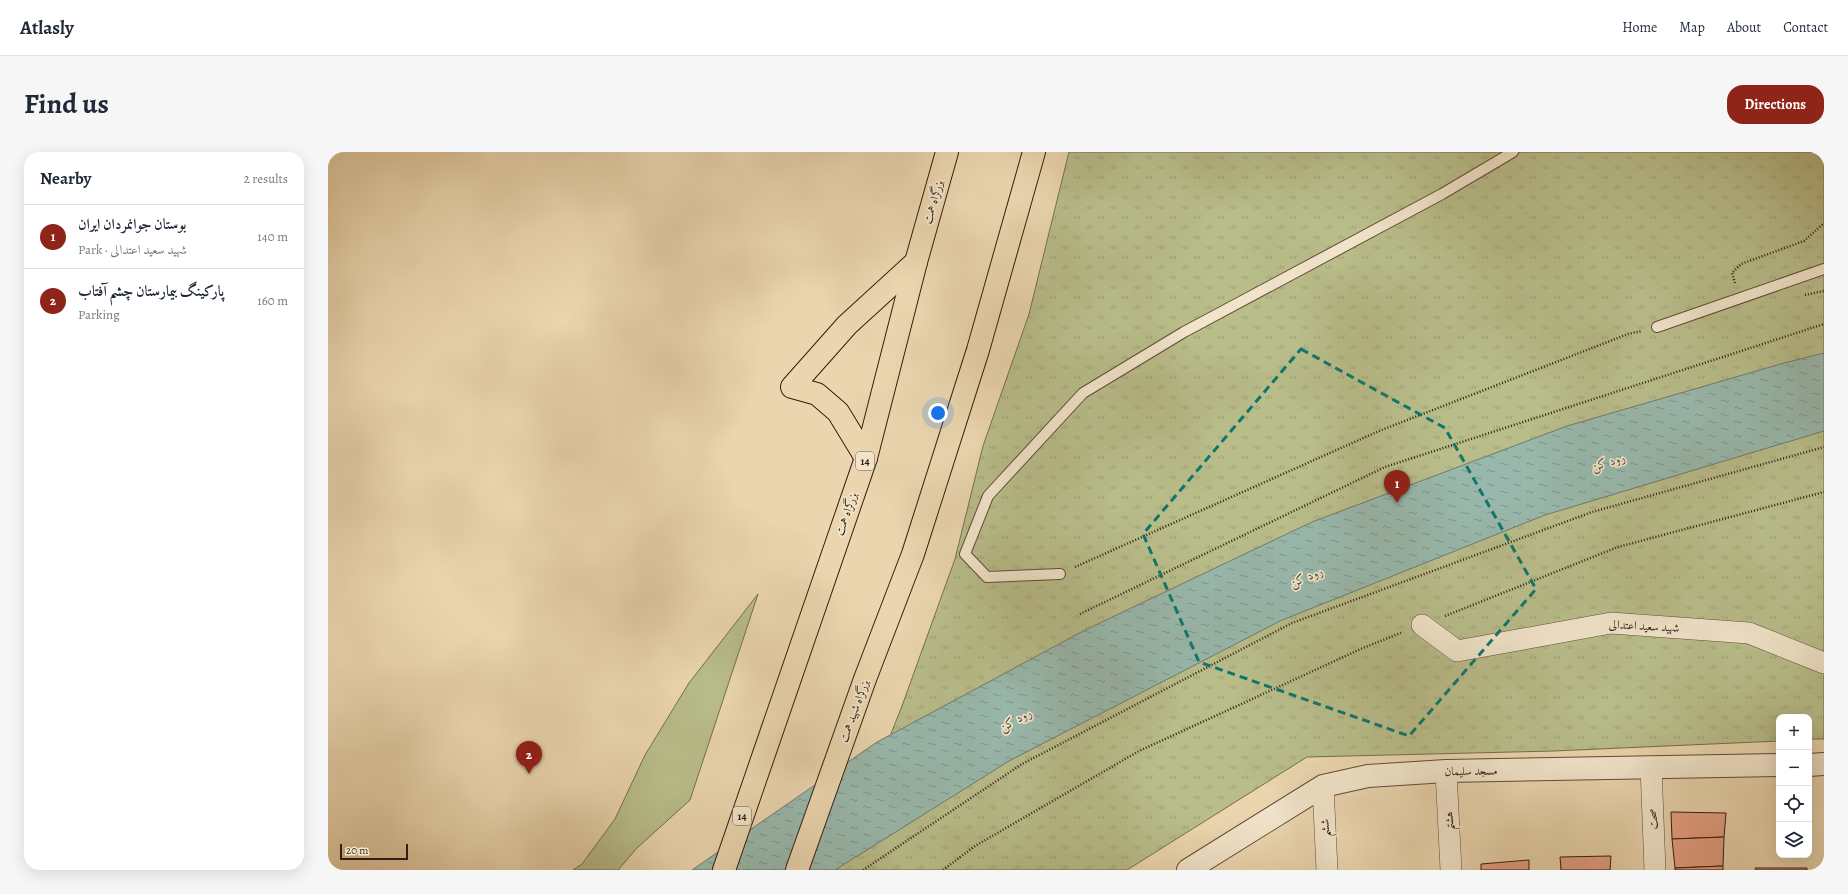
<!DOCTYPE html>
<meta charset="utf-8">
<style>
body{margin:0;font-family:Alegreya,Amiri,serif;background:#f6f6f7;color:#1f2937}
.controls{position:absolute;right:12px;bottom:12px;display:grid;overflow:hidden;border-radius:8px;box-shadow:0 4px 16px #0002}
.controls button{width:36px;height:36px;display:grid;place-items:center;padding:0;border:0;border-bottom:1px solid #e0e1e3;background:#fff;color:#1f2937;font:20px sans-serif}
.scale{position:absolute;left:12px;bottom:10px;width:68px;box-sizing:border-box;padding-left:4px;border:2px solid #351d11;border-top:0;font-size:11px;line-height:14px;white-space:nowrap;color:#351d11;-webkit-text-stroke:3px #f1e4ca;paint-order:stroke}
.you{position:absolute;left:610px;top:261px;width:14px;height:14px;margin:-10px;border:3px solid #fff;border-radius:50%;background:#1a73e8;box-shadow:0 0 0 6px #1a73e833}
.badge{display:grid;place-items:center;width:26px;height:26px;border-radius:50%;background:#8f2418;color:#fff;font-size:13px;font-weight:700}
.pin{position:absolute;translate:-50% -33px;filter:drop-shadow(0 1px 2px #0008)}
.pin::after{content:'';position:absolute;top:21px;width:14px;height:12px;background:inherit;clip-path:polygon(0 0,100% 0,50% 100%)}
.list{margin:0;padding:0;list-style:none}
h2{display:flex;justify-content:space-between;align-items:center;height:52px;margin:0;padding:0 16px;font-size:17px}
h2 small{font-size:13px;font-weight:400;color:#747a83}
.list li{display:grid;grid-template-columns:26px 1fr auto;gap:12px;align-items:center;box-sizing:border-box;height:64px;padding:0 16px;border-top:1px solid #e0e1e3}
.list b{display:block;font-size:15px;white-space:nowrap}
.list p{margin:0;font-size:13px;white-space:nowrap;color:#747a83}
.list em{font-size:13px;font-style:normal;color:#747a83}
.icon{flex:none;width:22px;height:22px;fill:none;stroke:currentColor;stroke-width:2;stroke-linecap:round;stroke-linejoin:round}
.map{position:relative;flex:none;width:1496px;height:718px;overflow:hidden;border-radius:16px}
header{display:flex;align-items:center;gap:24px;box-sizing:border-box;height:56px;padding:0 20px;background:#fff;border-bottom:1px solid #e0e1e3}
header strong{font-size:19px}
nav{display:flex;gap:22px;margin-inline-start:auto;font-size:14px}
.intro{display:flex;align-items:center;justify-content:space-between;box-sizing:border-box;height:96px;padding:0 24px}
h1{margin:0;font-size:28px}
.button{padding:10px 18px;border-radius:16px;background:#8f2418;color:#fff;font-size:14px;font-weight:700}
main{display:flex;gap:24px;padding:0 24px}
aside{flex:1;background:#fff;border-radius:16px;box-shadow:0 4px 16px #0002}
.map>svg:first-child{display:block}
.grass{fill:#b8bd8a;stroke:#766d4e}
.park{fill:url(#park-tufts);stroke:#766d4e}
.water{fill:url(#water-ripples);stroke:#707a6e}
.building{fill:#e5a083;stroke:#351d11}
.lines{fill:none;stroke-linecap:round;stroke-linejoin:round}
.service-casing{stroke:#624b38;stroke-width:12}
.minor-casing{stroke:#624b38;stroke-width:22}
.tertiary-casing{stroke:#624b38;stroke-width:24}
.trunk-casing{stroke:#351d11;stroke-width:24}
.path{stroke:#351d11;stroke-width:2.5;stroke-dasharray:1 2;stroke-linecap:butt}
.service{stroke:#f1e4ca;stroke-width:10}
.minor{stroke:#f1e4ca;stroke-width:21}
.tertiary{stroke:#f1e4ca;stroke-width:22}
.trunk{stroke:#ead5ae;stroke-width:22}
.marked{fill:none;stroke:#0f766e;stroke-width:3;stroke-dasharray:8 5;stroke-linejoin:round}
.labels{text-anchor:middle;stroke-width:3.5;stroke-linejoin:round;paint-order:stroke}
.shield{fill:#f1e4ca;stroke:#6d5948;stroke-width:1}
.shield-label{font-size:11px;font-weight:bold;fill:#351d11}
.street-label{font-size:12px;fill:#351d11;stroke:#f1e4ca}
.water-label{font-size:13px;font-style:italic;fill:#534c40;stroke:#f1e4ca}
</style>
<header>
<strong>Atlasly</strong>
<nav><a>Home</a><a>Map</a><a>About</a><a>Contact</a></nav>
</header>
<div class="intro"><h1>Find us</h1><a class="button">Directions</a></div>
<main>
<aside>
<h2>Nearby<small>2 results</small></h2>
<ul class="list">
<li><span class="badge">1</span><div><b>بوستان جوانمردان ایران</b><p>Park · شهید سعید اعتدالی</p></div><em>140 m</em></li>
<li><span class="badge">2</span><div><b>پاركينگ بيمارستان چشم آفتاب</b><p>Parking</p></div><em>160 m</em></li>
</ul>
</aside>
<div class="map">
<svg width="1496" height="718" viewBox="0 0 1496 718">
<defs>
<pattern id="park-tufts" width="24" height="20" patternUnits="userSpaceOnUse"><rect width="24" height="20" fill="#b8bd8a"/><path d="M3 7l-1-3M5 7V3M7 7l1-3M15 17l-1-3M17 17v-4M19 17l1-3" fill="none" stroke="#9fa276"/></pattern>
<pattern id="water-ripples" width="26" height="14" patternUnits="userSpaceOnUse"><rect width="26" height="14" fill="#98b8ac"/><path d="M2 4q2-2 4 0t4 0M15 11q2-2 4 0t4 0" fill="none" stroke="#7d958b"/></pattern>
</defs>
<rect width="100%" height="100%" fill="#ead5ae"/>
<filter id="stains"><feTurbulence type="fractalNoise" baseFrequency=".005" numOctaves="4"/><feColorMatrix values="0 0 0 0 .2 0 0 0 0 .09 0 0 0 0 .02 0 0 0 .5 -.17"/></filter>
<radialGradient id="worn" r=".72"><stop offset=".6" stop-color="#630" stop-opacity="0"/><stop offset="1" stop-color="#630" stop-opacity=".3"/></radialGradient>
<path class="grass" d="M430 442 362 648 309 696 290 718H245L254 712 287 667 317 603 361 531Z"/>
<path class="park" d="M741 0H1496V587H1481V565H1451V589L1226 599 979 605 799 718H509L574 554 627 407 655 294 701 162Z"/>
<path class="water" d="M1496 201V279L1217 363 952 469 681 609 507 718H364L549 590 757 478 984 370 1239 274 1456 211Z"/>
<g class="building">
<path d="M1343 660 1398 661 1396 685 1344 687Z"/>
<path d="M1396 685 1395 714 1347 716 1344 687Z"/>
<path d="M1283 704 1282 718H1233L1232 705Z"/>
<path d="M1201 708V718H1153V712Z"/>
<path d="M1395 714V718H1347V716Z"/>
<path d="M1427 716H1479V718H1428Z"/>
</g>
<g class="lines">
<g class="service-casing">
<g id="service">
<path d="M1329 175 1496 117"/>
<path d="M732 422 659 425 637 402 660 344 755 241 856 180 1114 42 1185 0"/>
</g>
</g>
<g class="minor-casing">
<g id="minor">
<path d="M1094 473 1129 499 1283 471 1421 481 1496 511"/>
<path d="M1323 615 1327 718"/>
<path d="M1118 619 1123 718"/>
<path d="M995 634 999 718"/>
</g>
</g>
<g class="tertiary-casing">
<g id="tertiary">
<path d="M1481 613 1496 612"/>
<path d="M860 718 995 634 1040 624 1118 619 1451 613"/>
</g>
</g>
<g class="trunk-casing">
<g id="trunk">
<path d="M538 306 510 260 489 242 464 235 519 173 588 110"/>
<path d="M396 718 538 306 588 110 619 0"/>
<path d="M469 718 537 527 585 402 650 198 706 0"/>
</g>
</g>
<g class="path">
<path d="M1407 131 1404 121 1413 112 1476 89 1496 71"/>
<path d="M1477 143 1496 139"/>
<path d="M747 415 1051 279 1300 182 1314 179"/>
<path d="M752 462 1057 315 1496 172"/>
<path d="M1117 464 1290 395 1496 340"/>
<path d="M535 718 694 612 964 471 1264 360 1496 295"/>
<path d="M615 718 647 694 811 599 1035 496 1075 480"/>
</g>
<use href="#service" class="service"/>
<use href="#minor" class="minor"/>
<use href="#tertiary" class="tertiary"/>
<use href="#trunk" class="trunk"/>
</g>
<path class="marked" d="M973 197 1117 276 1208 437 1081 584 871 510 815 382Z"/>
<g class="labels">
<g class="shield">
<rect x="528" y="300" width="18" height="18" rx="3"/>
<rect x="405" y="655" width="18" height="18" rx="3"/>
</g>
<g class="shield-label">
<text x="537" y="313">14</text>
<text x="414" y="668">14</text>
</g>
<g class="street-label">
<text transform="translate(605 50) rotate(-74)" y="4">بزرگراه همت</text>
<text transform="translate(518 362) rotate(-71)" y="4">بزرگراه همت</text>
<text transform="translate(1316 474) rotate(3)" y="4">شهید سعید اعتدالی</text>
<text transform="translate(526 559) rotate(-70)" y="4">بزرگراه شهید همت</text>
<text transform="translate(1143 619) rotate(-1)" y="4">مسجد سلیمان</text>
<text transform="translate(1325 667) rotate(-92)" y="4">صحت</text>
<text transform="translate(1121 669) rotate(-93)" y="4">هشتم</text>
<text transform="translate(997 676) rotate(-93)" y="4">ششم</text>
</g>
<g class="water-label">
<text transform="translate(1280 309) rotate(-17)" y="5">رود کن</text>
<text transform="translate(978 424) rotate(-22)" y="5">رود کن</text>
<text transform="translate(687 567) rotate(-28)" y="5">رود کن</text>
</g>
</g>
<rect width="100%" height="100%" filter="url(#stains)"/>
<rect width="100%" height="100%" fill="url(#worn)"/>
</svg>
<div class="controls">
<button>+</button>
<button>−</button>
<button><svg class="icon" aria-label="locate" viewBox="0 0 24 24"><circle cx="12" cy="12" r="6"/><path d="M12 2v4M12 18v4M2 12h4M18 12h4"/></svg></button>
<button><svg class="icon" aria-label="layers" viewBox="0 0 24 24"><path d="M12 4l9 5-9 5-9-5zM3 14l9 5 9-5"/></svg></button>
</div>
<div class="scale">20 m</div>
<div class="you"></div>
<div class="pin badge" style="left:1069px;top:351px">1</div>
<div class="pin badge" style="left:201px;top:622px">2</div>
</div>
</main>
